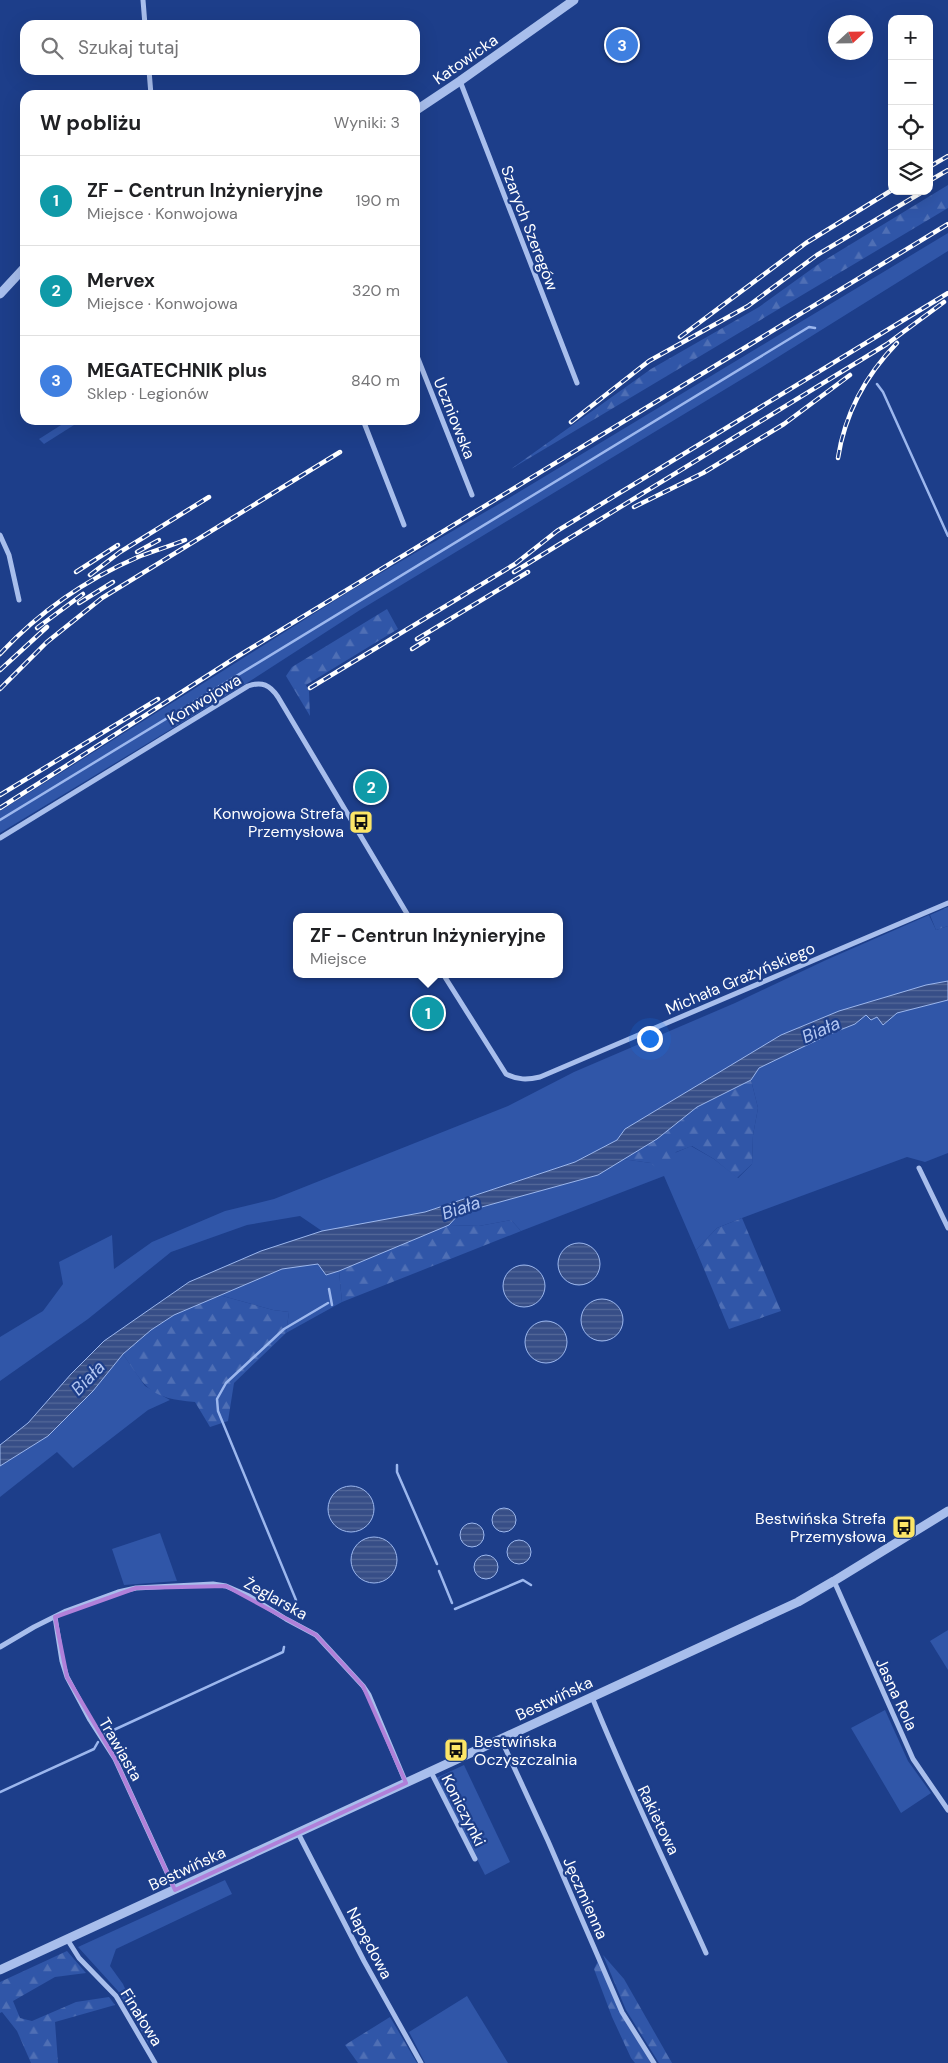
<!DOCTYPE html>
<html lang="pl">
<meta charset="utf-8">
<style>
body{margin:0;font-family:"DM Sans",sans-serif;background:#f6f6f6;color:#202124}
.controls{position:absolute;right:15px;top:15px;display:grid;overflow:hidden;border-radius:10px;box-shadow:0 5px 20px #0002}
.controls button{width:45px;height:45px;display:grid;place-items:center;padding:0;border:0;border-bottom:1px solid #e0e0e0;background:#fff;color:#202124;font:25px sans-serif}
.compass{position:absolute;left:828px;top:15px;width:45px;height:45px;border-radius:50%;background:#fff;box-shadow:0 5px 20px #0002;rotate:68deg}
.you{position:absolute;left:649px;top:1038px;width:18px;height:18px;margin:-12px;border:4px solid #fff;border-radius:50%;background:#1a73e8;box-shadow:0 0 0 8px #1a73e833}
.badge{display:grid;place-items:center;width:32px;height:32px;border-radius:50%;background:#0f766e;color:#fff;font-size:16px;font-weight:700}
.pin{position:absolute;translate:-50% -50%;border:2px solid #fff;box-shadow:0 1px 5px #0006}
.popup{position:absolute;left:293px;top:913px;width:270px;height:65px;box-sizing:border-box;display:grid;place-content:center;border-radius:10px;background:#fff;filter:drop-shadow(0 1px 4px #0005);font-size:16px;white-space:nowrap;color:#757577}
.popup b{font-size:19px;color:#202124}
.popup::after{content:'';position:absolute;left:50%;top:100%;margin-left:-10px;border:10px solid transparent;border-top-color:#fff}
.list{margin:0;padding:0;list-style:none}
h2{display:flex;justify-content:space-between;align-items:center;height:65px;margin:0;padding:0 20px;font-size:21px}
h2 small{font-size:16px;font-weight:400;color:#757577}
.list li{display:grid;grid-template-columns:32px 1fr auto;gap:15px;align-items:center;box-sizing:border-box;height:90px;padding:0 20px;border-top:1px solid #e0e0e0}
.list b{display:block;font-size:19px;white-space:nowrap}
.list p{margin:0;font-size:16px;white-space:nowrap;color:#757577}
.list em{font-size:16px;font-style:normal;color:#757577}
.icon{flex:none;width:28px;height:28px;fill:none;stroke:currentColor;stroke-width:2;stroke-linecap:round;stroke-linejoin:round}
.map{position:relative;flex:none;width:948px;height:2063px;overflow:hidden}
.search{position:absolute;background:#fff;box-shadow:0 5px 20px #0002;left:20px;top:20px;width:400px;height:55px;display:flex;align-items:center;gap:12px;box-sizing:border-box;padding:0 18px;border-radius:15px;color:#757577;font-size:19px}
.panel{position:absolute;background:#fff;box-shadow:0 5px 20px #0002;left:20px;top:90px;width:400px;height:335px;border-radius:15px}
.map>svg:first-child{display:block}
.grass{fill:#3056a8}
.forest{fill:url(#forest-firs)}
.water{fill:url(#water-rules);stroke:#9cb7ee}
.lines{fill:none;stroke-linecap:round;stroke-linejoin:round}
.stream{stroke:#9cb7ee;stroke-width:2.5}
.minor{stroke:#a8beec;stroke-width:5}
.tertiary{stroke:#a8beec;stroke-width:9}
.rail-casing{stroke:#fff;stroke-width:4.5}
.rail{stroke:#1d3e8a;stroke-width:2.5;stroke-dasharray:8;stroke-linecap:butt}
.marked{fill:none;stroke:#b080d9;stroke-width:4;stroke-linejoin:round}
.labels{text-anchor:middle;stroke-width:4.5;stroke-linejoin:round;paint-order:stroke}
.street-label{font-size:16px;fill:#fff;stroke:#1d3e8a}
.poi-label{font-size:16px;fill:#fff;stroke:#1d3e8a;text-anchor:end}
.water-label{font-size:18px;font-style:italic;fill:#b4c8f3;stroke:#1d3e8a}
</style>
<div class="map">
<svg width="948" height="2063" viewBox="0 0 948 2063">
<defs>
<pattern id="forest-firs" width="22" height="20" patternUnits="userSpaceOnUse" patternTransform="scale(1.25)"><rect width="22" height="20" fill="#3056a8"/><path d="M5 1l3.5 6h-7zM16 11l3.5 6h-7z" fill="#4f6fb5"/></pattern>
<pattern id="water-rules" width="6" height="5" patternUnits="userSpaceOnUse" patternTransform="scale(1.25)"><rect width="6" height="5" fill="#374e87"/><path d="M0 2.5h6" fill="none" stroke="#556999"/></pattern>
</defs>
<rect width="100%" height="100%" fill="#1d3e8a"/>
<g class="grass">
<path d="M948 233V251L762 367 360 610 247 683 0 833V811L350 591 509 498Z"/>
<path d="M69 420H82L44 444 39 439Z"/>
<path d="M929 915 936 930 948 926V981L926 985 839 1011 781 1035 625 1129 617 1140 575 1162 425 1212 399 1218 322 1231 300 1216 247 1225 171 1252 88 1319 0 1381V1337L43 1311 63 1284 59 1262 112 1235 114 1269 152 1242 225 1211 274 1199 508 1106 574 1072 735 1003 826 960Z"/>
<path d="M948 1000V1153L925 1162 907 1157 742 1218 717 1228 696 1250 664 1176 521 1231 511 1220 479 1226 449 1225 460 1213 598 1175 622 1159 651 1163 691 1146 714 1159 738 1178 752 1164 753 1135 758 1108 751 1080 759 1068 830 1034 855 1024 866 1015 877 1017 883 1025 896 1013Z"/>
<path d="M318 1264 326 1275 339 1271 342 1302 286 1333 289 1312 273 1310 219 1295 282 1269Z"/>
<path d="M123 1354 145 1386 170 1400 148 1410 73 1468 57 1452 0 1497V1466L48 1436 93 1391Z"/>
<path d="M160 1533 177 1581 124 1585 112 1549Z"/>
<path d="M948 1630V1670L930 1641Z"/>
<path d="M885 1710 908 1761 931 1793 901 1813 851 1728Z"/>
<path d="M464 1765 510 1862 485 1875 436 1778Z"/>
<path d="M225 1880 232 1894 116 1949 110 1966 123 1984 153 2051 118 1991 78 1947Z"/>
<path d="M467 1996 508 2063H425L409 2032Z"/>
</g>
<g class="forest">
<path d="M948 185V208L511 469 651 369 759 307 820 263Z"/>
<path d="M387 609 398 629 306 685 309 691 310 716 286 676 292 667Z"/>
<path d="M948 907V926L936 930 930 915Z"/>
<path d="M751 1080 758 1108 753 1135 752 1164 737 1178 714 1159 692 1146 676 1152 664 1175 651 1163 622 1159 657 1139 697 1107Z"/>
<path d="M742 1218 781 1311 729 1329 696 1250 717 1228Z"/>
<path d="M511 1220 521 1231 342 1302 339 1271 354 1264 449 1225 479 1226Z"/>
<path d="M219 1295 273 1310 289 1312 286 1333 234 1383 228 1421 210 1427 195 1402C150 1398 147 1390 123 1354L151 1330 174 1315Z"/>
<path d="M67 1951 86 1973 55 1977 13 2001 20 2018 32 2021 76 2002 109 1997 115 2005 55 2022 58 2063H31L17 2031 2 2012 0 2013V1982Z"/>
<path d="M603 1955 624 1979 672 2063H659L626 2010Z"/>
<path d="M598 1961 621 2014 651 2063H635L631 2058 612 2017 594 1969Z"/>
<path d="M390 2017 417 2063H358L345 2045Z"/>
</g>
<g class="water">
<path d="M948 981V1000L897 1013 883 1025 877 1017 871 1020 866 1015 855 1024 830 1034 759 1068 751 1080 697 1107 657 1139 598 1175 460 1213 449 1225 339 1271 326 1275 318 1264 282 1269 174 1315 151 1330 123 1354 93 1391 48 1436 0 1466V1445L28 1423 71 1374 104 1341 189 1282 261 1251 322 1231 425 1212 575 1162 617 1140 625 1129 781 1035 839 1011 926 985Z"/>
<circle cx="579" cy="1264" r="21"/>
<circle cx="524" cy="1286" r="21"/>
<circle cx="602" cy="1320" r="21"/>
<circle cx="546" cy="1342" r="21"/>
<circle cx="351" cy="1509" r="23"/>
<circle cx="504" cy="1520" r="12"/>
<circle cx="472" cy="1535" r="12"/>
<circle cx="374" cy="1560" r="23"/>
<circle cx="519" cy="1552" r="12"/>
<circle cx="486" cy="1567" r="12"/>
</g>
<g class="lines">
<g class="stream">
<path d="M877 384 883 392 948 536"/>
<path d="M0 820 809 327 815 328"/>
<path d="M329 1289 332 1305"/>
<path d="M397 1465V1472L437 1564"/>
<path d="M439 1571 452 1603"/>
<path d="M294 1609 296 1600 218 1411 217 1399 226 1383 284 1329 328 1303"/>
<path d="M455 1609 523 1580 531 1585"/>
<path d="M105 1734 283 1652 284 1647"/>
<path d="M0 1792 94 1749 98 1742"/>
</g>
<g class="minor">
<path d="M143 0 145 25"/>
<path d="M149 70 151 95"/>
<path d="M460 81 577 383"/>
<path d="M415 351 472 495"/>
<path d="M363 420 404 525"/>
<path d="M0 535 9 555 19 600"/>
<path d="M0 838 248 686C262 681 270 685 278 697L409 917"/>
<path d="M443 974 506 1074C518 1080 527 1080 540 1077L948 903"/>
<path d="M919 1168 948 1228"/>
<path d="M834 1581 913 1759 948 1810"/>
<path d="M55 1617 62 1661 67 1677 90 1720 115 1759 175 1890"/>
<path d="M0 1647 34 1627 66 1611 118 1592 136 1588 213 1584 226 1586 249 1596 286 1619 316 1635 363 1686 369 1695 406 1783"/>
<path d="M592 1697C627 1784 668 1868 706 1953"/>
<path d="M501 1739 548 1841 622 2012 654 2063"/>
<path d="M431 1772 475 1859"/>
<path d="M298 1833 364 1961 421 2063"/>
<path d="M67 1939 79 1958 116 1996 155 2063"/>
</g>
<g class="tertiary">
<path d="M415 111 460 81 574 0"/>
<path d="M0 294 25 267"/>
<path d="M0 1970 798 1602 834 1581 948 1511"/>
</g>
<g class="rail-casing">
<g id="rail">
<path d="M929 167 948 156"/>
<path d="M929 181 948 170"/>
<path d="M680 337 806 243 892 190"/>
<path d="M571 422 649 361 748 306 817 255 924 191"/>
<path d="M838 458C845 413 865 376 897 343"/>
<path d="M634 507 703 473 784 424 850 375"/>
<path d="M137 552 159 540"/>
<path d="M76 572 118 545"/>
<path d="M514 572 887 344 944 302"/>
<path d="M90 575 120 552 209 497"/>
<path d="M79 603 113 582"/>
<path d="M37 628 83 594"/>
<path d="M417 639 528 572"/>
<path d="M412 649 428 639"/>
<path d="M0 654C39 612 85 580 138 557 154 551 170 546 185 540"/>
<path d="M0 670 47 627"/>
<path d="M310 688 515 564 557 531 948 293"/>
<path d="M0 689 47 642 102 598 340 452"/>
<path d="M0 795 158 699"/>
<path d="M0 808 235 658 948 224"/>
</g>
</g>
<use href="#rail" class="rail"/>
</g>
<path class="marked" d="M226 1586 316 1635 363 1686 406 1783 175 1890 115 1759 67 1677 55 1617 136 1588Z"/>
<defs>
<g id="bus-square" transform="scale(1.25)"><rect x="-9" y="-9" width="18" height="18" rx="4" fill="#fce567" stroke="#1d3e8a"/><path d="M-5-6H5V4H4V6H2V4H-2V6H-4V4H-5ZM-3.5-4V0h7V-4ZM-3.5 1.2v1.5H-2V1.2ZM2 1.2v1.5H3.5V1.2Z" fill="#111"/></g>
</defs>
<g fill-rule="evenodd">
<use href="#bus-square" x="361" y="822"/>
<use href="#bus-square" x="904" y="1527"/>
<use href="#bus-square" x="456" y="1750"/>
</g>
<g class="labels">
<g class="street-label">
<text transform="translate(465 59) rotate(-35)" y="6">Katowicka</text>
<text transform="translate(530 228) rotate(69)" y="6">Szarych Szeregów</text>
<text transform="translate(455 418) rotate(68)" y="6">Uczniowska</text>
<text transform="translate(204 699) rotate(-31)" y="6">Konwojowa</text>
<text transform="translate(740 978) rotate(-23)" y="6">Michała Grażyńskiego</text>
<text transform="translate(276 1598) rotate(29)" y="6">Żeglarska</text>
<text transform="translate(897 1694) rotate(65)" y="6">Jasna Rola</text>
<text transform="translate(554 1698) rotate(-25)" y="6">Bestwińska</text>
<text transform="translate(121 1749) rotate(60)" y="6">Trawiasta</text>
<text transform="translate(464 1810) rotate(63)" y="6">Koniczynki</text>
<text transform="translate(659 1820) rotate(64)" y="6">Rakietowa</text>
<text transform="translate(187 1868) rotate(-25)" y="6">Bestwińska</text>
<text transform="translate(586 1898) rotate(66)" y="6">Jęczmienna</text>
<text transform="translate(370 1943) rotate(62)" y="6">Napędowa</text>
<text transform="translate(142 2017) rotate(58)" y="6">Finałowa</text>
</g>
<g class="poi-label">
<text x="344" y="819">Konwojowa Strefa<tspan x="344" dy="18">Przemysłowa</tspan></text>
<text x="886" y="1524">Bestwińska Strefa<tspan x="886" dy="18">Przemysłowa</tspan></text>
<text x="474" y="1747" text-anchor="start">Bestwińska<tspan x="474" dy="18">Oczyszczalnia</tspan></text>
</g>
<g class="water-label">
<text transform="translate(821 1030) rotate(-24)" y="6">Biała</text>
<text transform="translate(461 1208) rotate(-19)" y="6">Biała</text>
<text transform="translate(88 1378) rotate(-46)" y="6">Biała</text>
</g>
</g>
</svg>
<div class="controls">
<button>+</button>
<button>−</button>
<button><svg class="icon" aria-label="locate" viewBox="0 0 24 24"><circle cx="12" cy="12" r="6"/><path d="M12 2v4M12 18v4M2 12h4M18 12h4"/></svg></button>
<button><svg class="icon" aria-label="layers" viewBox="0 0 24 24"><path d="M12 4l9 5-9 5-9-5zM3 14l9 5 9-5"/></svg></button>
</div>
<svg class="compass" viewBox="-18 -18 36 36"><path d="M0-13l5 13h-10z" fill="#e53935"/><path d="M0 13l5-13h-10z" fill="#757577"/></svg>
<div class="you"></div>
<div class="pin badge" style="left:428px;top:1013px;background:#0f9aa8">1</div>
<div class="popup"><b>ZF - Centrun Inżynieryjne</b>Miejsce</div>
<div class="pin badge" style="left:371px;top:787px;background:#0f9aa8">2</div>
<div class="pin badge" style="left:622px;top:45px;background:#3f7fe0">3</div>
<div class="search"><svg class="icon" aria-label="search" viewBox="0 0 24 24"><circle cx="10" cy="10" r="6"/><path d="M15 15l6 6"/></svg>Szukaj tutaj</div>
<section class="panel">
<h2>W pobliżu<small>Wyniki: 3</small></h2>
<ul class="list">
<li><span class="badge" style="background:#0f9aa8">1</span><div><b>ZF - Centrun Inżynieryjne</b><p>Miejsce · Konwojowa</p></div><em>190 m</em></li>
<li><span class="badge" style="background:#0f9aa8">2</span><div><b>Mervex</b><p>Miejsce · Konwojowa</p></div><em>320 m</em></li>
<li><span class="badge" style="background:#3f7fe0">3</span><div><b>MEGATECHNIK plus</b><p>Sklep · Legionów</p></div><em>840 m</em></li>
</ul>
</section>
</div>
